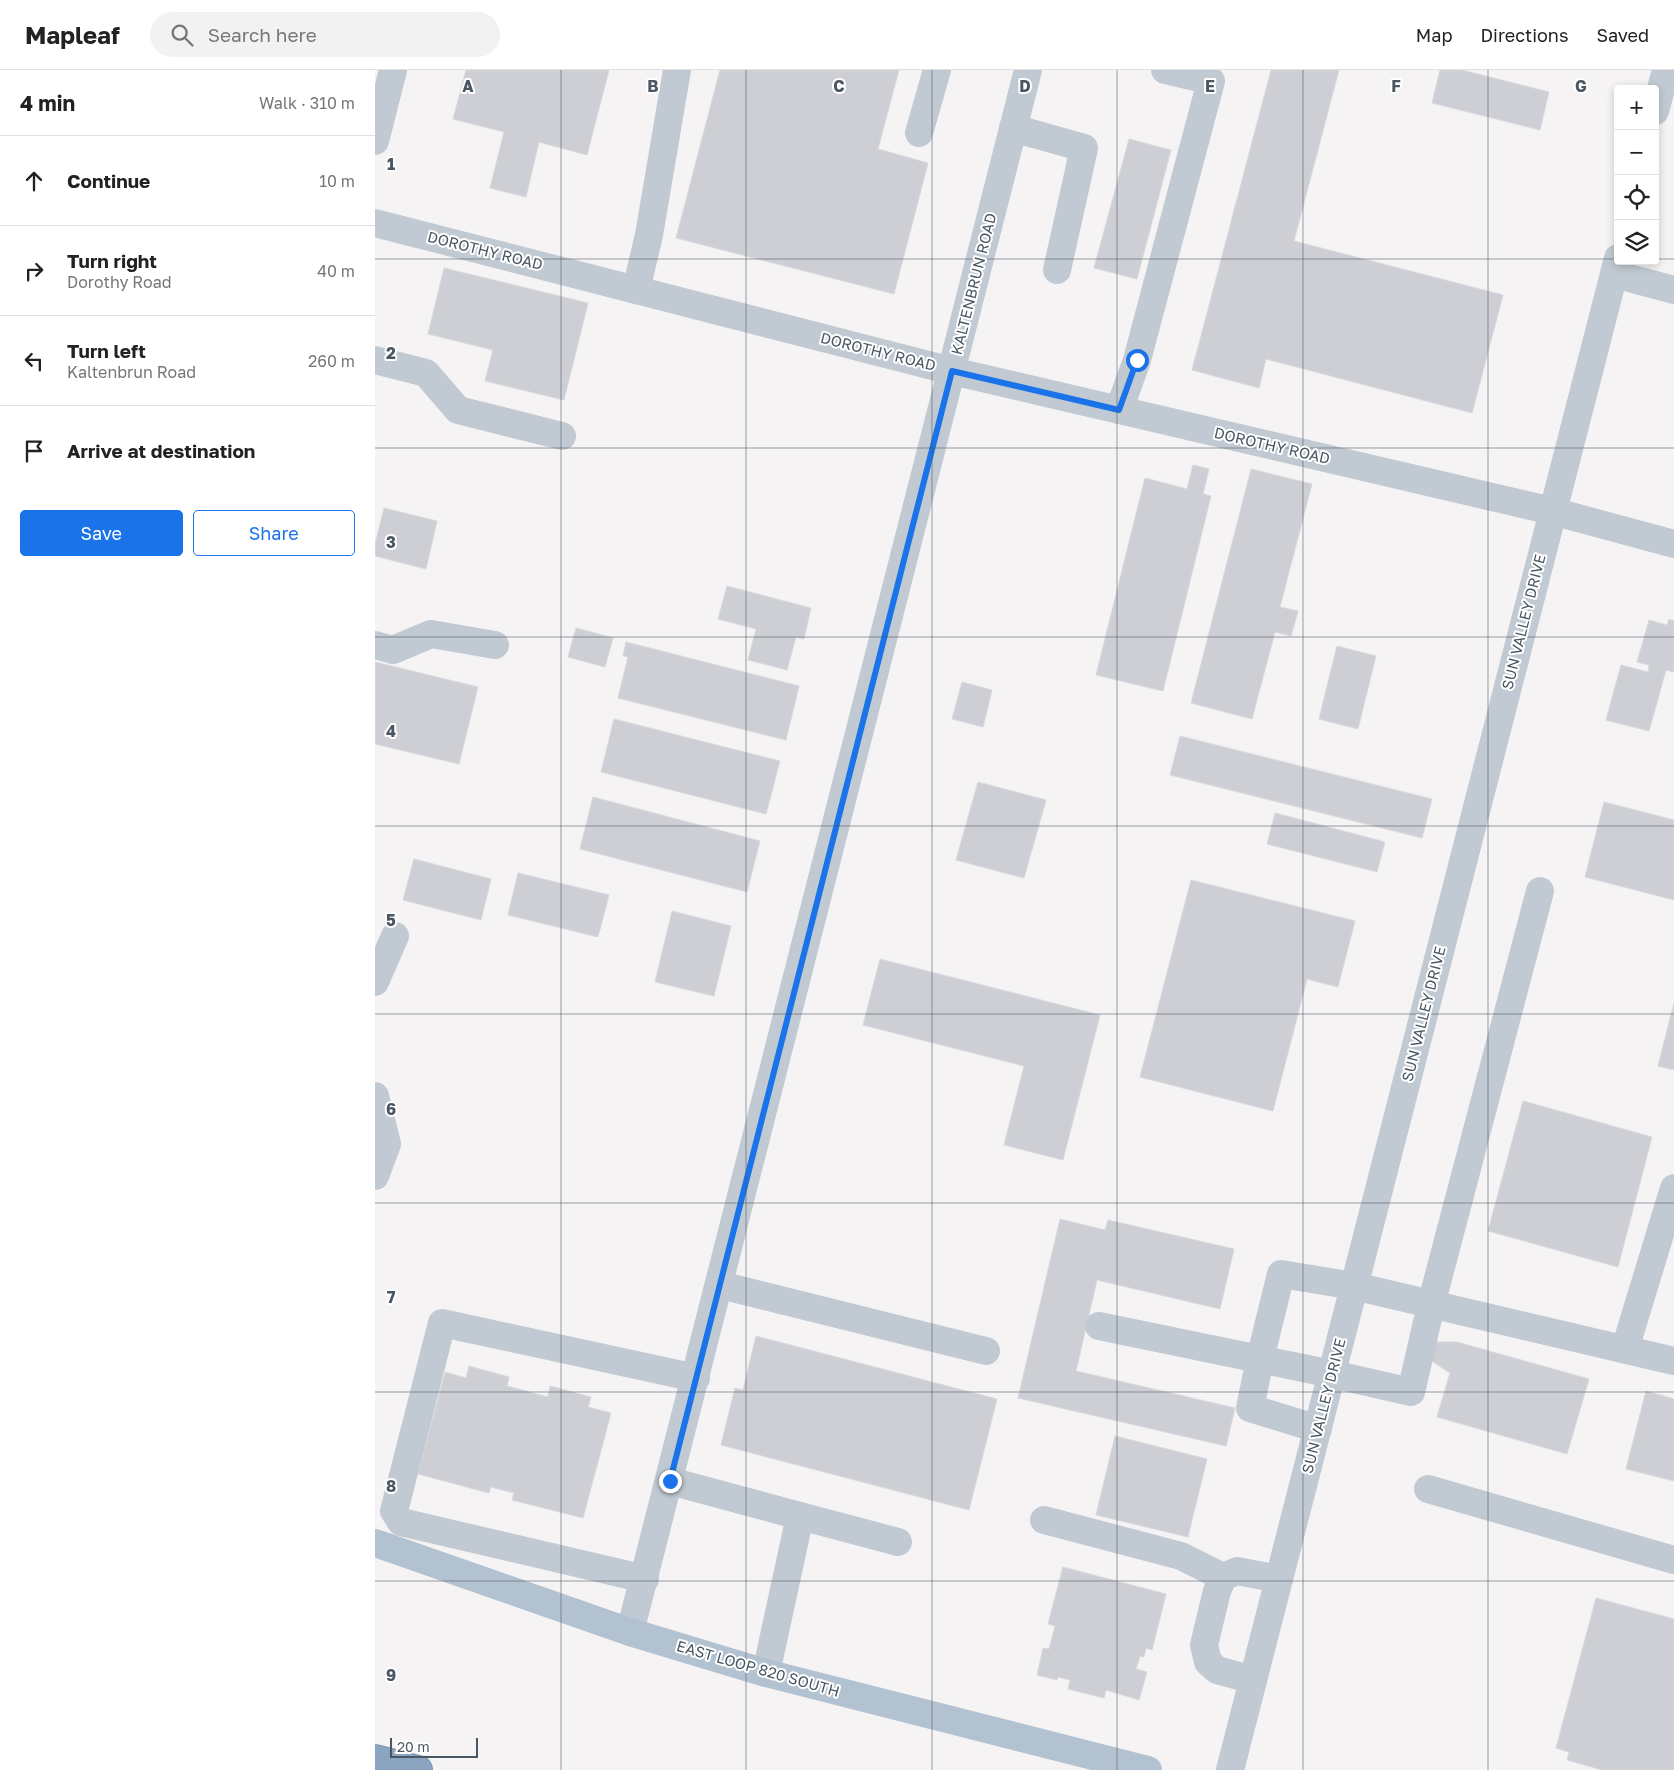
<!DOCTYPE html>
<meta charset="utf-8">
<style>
body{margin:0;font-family:"Golos Text",sans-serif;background:#f2f2f2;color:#222}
.controls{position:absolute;right:15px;top:15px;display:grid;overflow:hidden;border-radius:5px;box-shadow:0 2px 8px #0003}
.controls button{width:45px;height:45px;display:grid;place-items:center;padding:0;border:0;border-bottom:1px solid #e0e0e0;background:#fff;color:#222;font:25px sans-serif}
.scale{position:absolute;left:15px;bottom:12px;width:88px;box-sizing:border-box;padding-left:5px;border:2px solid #4a5661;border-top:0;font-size:14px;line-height:18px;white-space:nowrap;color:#4a5661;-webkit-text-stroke:4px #fff;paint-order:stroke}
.stop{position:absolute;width:15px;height:15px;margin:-11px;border:4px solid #1a73e8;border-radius:50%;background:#fff}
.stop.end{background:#1a73e8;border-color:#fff;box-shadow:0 1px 5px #0008}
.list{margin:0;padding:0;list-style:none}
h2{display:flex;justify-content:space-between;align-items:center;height:65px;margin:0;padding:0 20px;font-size:21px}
h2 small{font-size:16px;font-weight:400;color:#767676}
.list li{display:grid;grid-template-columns:32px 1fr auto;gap:15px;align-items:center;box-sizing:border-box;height:90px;padding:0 20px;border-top:1px solid #e0e0e0}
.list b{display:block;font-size:19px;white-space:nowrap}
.list p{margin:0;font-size:16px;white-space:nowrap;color:#767676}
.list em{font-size:16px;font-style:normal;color:#767676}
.actions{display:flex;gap:10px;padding:15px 20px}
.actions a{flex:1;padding:11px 0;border:1px solid #1a73e8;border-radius:5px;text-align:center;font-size:18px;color:#1a73e8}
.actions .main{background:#1a73e8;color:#fff}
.icon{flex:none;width:28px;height:28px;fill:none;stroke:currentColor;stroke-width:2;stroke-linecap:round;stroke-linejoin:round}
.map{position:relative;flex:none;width:1299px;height:1700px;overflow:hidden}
header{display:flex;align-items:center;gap:30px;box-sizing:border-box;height:70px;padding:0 25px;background:#fff;border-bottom:1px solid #e0e0e0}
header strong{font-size:24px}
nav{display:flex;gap:28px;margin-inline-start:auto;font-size:18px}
.search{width:350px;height:45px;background:#f2f2f2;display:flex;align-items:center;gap:12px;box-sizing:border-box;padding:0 18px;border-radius:28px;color:#767676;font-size:19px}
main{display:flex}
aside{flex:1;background:#fff}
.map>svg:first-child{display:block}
.building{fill:#cdcfd5;stroke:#d7d9de}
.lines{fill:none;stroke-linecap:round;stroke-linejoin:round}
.highway-casing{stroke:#7690ad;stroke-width:30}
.minor{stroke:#c1cad2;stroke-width:28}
.major{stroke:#b3c2d1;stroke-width:28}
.highway{stroke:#8ba5c1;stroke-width:28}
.route{stroke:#1a73e8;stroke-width:6}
.grid{fill:none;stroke:#4a5661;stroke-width:1;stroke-opacity:0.55}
.labels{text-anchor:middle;stroke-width:4;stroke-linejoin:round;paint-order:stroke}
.street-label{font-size:15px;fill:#4a5661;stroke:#fff}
.grid-label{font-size:16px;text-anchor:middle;font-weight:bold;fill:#4a5661;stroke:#fff;stroke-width:4;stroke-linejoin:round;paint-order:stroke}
</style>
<header>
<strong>Mapleaf</strong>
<div class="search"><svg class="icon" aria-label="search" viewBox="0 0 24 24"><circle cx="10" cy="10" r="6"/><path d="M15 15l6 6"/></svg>Search here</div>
<nav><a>Map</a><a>Directions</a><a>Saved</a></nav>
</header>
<main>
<aside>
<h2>4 min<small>Walk · 310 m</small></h2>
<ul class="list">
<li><svg class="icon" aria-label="ahead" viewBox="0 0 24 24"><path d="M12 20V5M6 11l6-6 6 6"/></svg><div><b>Continue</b></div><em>10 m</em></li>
<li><svg class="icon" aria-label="right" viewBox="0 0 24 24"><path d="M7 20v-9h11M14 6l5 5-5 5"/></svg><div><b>Turn right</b><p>Dorothy Road</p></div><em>40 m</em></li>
<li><svg class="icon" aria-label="left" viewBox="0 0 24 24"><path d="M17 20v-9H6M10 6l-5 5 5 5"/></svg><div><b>Turn left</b><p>Kaltenbrun Road</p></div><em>260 m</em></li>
<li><svg class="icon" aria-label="arrive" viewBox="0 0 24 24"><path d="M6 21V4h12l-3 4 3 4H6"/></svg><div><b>Arrive at destination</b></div></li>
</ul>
<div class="actions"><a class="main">Save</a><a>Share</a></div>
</aside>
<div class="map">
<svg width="1299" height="1700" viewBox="0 0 1299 1700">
<rect width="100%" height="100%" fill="#f5f3f3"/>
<g class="building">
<path d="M91 0H234L212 85 164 72 151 127 115 118 129 62 78 49Z"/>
<path d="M345 0H524L503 79 553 93 519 224 301 168Z"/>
<path d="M896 0H964L919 171 1128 225 1097 343 891 289 884 318 817 300Z"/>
<path d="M1065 0H1087L1174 22 1165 60 1057 33Z"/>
<path d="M754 69 796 80 762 209 719 198Z"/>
<path d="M69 198 213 233 189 330 110 311 118 280 53 264Z"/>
<path d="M818 395 834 399 828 424 836 426 788 621 721 605 770 408 812 419Z"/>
<path d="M876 399 937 414 905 537 923 541 916 566 900 562 877 649 816 633Z"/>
<path d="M9 438 62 451 51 499 0 486V474Z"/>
<path d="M352 516 436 538 429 569 421 567 412 600 373 590 381 559 343 549Z"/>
<path d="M1294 549 1299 551V602L1291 600 1274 661 1231 650 1246 595 1273 602 1274 595 1262 592 1274 550 1292 555Z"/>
<path d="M201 558 238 568 230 597 193 587Z"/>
<path d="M251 572 424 616 411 670 243 628 253 587 248 586Z"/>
<path d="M962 576 1001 586 983 659 944 649Z"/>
<path d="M0 592 103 617 84 694 0 674Z"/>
<path d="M587 612 617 620 608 657 577 649Z"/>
<path d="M239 649 405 691 391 744 226 702Z"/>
<path d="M805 666 1057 729 1047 768 795 705Z"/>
<path d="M603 712 671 730 649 808 581 790Z"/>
<path d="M218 727 385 771 372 822 205 779Z"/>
<path d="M1229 732 1299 750V830L1210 807Z"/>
<path d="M900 743 1010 772 1002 802 892 774Z"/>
<path d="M39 789 116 809 106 850 28 830Z"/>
<path d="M143 803 234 825 223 867 133 845Z"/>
<path d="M816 810 980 851 963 917 932 909 898 1041 765 1007Z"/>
<path d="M297 841 356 856 339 926 280 912Z"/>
<path d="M505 889 725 945 688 1090 629 1075 649 996 488 955Z"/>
<path d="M1299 933V1000L1283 996Z"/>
<path d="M1148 1031 1277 1067 1243 1197 1113 1161Z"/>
<path d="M685 1149 730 1160 733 1150 859 1179 845 1239 722 1210 701 1301 860 1338 851 1376 643 1328Z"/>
<path d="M381 1266 622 1329 594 1440 346 1375 360 1318 368 1320Z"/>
<path d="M1050 1272H1082L1214 1309 1192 1384 1062 1347 1075 1303 1046 1284Z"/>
<path d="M94 1296 134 1307 132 1316 173 1327 175 1316 216 1327 213 1337 236 1343 208 1448 137 1430 139 1423 116 1417 114 1423 43 1404 70 1302 91 1308Z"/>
<path d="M1271 1321 1299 1329V1411L1251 1399Z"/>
<path d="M740 1366 832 1389 813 1467 721 1445Z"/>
<path d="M688 1497 791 1524 777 1580 771 1578 769 1587 765 1586 761 1599 772 1602 764 1630 731 1620 729 1628 693 1619 695 1610 683 1607 682 1610 662 1605 668 1578 674 1579 680 1556 673 1554Z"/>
<path d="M1221 1528 1299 1549V1700H1227L1192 1690 1194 1682 1181 1678Z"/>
</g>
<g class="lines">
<g class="highway-casing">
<path id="highway" d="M0 1689 43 1700"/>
</g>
<g class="minor">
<path d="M1280 41 1291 0"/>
<path d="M638 58 709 78 682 200"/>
<path d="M544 63 562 0"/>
<path d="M0 71 18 0"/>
<path d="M0 153 577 301 1177 441 1299 474"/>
<path d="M1239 204 1299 220"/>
<path d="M261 220 274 165 302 0"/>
<path d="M0 290 51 303 83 340 187 366"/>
<path d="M744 340 762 290 836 11 790 0"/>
<path d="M0 575 18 580 56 564 120 575"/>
<path d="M0 912 20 866"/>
<path d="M0 1026 12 1074 0 1106"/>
<path d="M345 1215 611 1281"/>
<path d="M724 1256 957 1304 1036 1322 1056 1235 1165 821"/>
<path d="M1250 1279 1299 1118"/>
<path d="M943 1359 875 1338 885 1289 906 1204 979 1216 1299 1291"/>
<path d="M295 1411 425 1446 391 1603"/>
<path d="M1053 1419 1299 1490"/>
<path d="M425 1446 523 1472"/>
<path d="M669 1450 806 1486 848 1507"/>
<path d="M270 1509 26 1452 19 1441 67 1253 321 1308"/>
<path d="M255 1562 653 0"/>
<path d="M878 1610 842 1600 833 1592 829 1575 842 1521 848 1507 862 1501 904 1509"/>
<path d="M855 1700 1243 188"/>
</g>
<path class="major" d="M0 1473 255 1562 391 1603 773 1700"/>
<use href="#highway" class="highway"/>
</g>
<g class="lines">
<path class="route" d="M295 1411 577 301 744 340 762 290"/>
</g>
<path class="grid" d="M186 0V1700M371 0V1700M557 0V1700M742 0V1700M928 0V1700M1113 0V1700M0 189H1243M1280 189H1299M0 378H1299M0 567H1299M0 756H1299M0 944H1299M0 1133H1299M0 1322H1299M0 1511H1299"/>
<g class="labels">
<g class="street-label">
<text transform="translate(110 181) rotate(14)" y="5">DOROTHY ROAD</text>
<text transform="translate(599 214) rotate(-76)" y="5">KALTENBRUN ROAD</text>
<text transform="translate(503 282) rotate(14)" y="5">DOROTHY ROAD</text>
<text transform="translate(897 376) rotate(13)" y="5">DOROTHY ROAD</text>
<text transform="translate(1149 552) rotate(-76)" y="5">SUN VALLEY DRIVE</text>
<text transform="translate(1049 944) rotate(-76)" y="5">SUN VALLEY DRIVE</text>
<text transform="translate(949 1336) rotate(-76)" y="5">SUN VALLEY DRIVE</text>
<text transform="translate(383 1599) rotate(16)" y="5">EAST LOOP 820 SOUTH</text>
</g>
</g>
<g class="grid-label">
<text x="93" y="22">A</text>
<text x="278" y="22">B</text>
<text x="464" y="22">C</text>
<text x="650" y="22">D</text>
<text x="835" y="22">E</text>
<text x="1021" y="22">F</text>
<text x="1206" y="22">G</text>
<text x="16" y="100">1</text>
<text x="16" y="289">2</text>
<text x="16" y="478">3</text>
<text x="16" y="667">4</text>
<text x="16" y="856">5</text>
<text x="16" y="1045">6</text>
<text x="16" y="1233">7</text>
<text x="16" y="1422">8</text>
<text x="16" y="1611">9</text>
</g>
</svg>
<div class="controls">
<button>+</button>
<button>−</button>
<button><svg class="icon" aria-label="locate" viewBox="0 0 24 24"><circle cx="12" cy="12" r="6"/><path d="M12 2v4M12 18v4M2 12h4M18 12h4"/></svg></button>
<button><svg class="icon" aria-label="layers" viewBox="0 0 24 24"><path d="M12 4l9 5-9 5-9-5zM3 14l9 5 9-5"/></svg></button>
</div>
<div class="scale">20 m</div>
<div class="stop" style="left:762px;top:290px"></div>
<div class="stop end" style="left:295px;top:1411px"></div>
</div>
</main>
